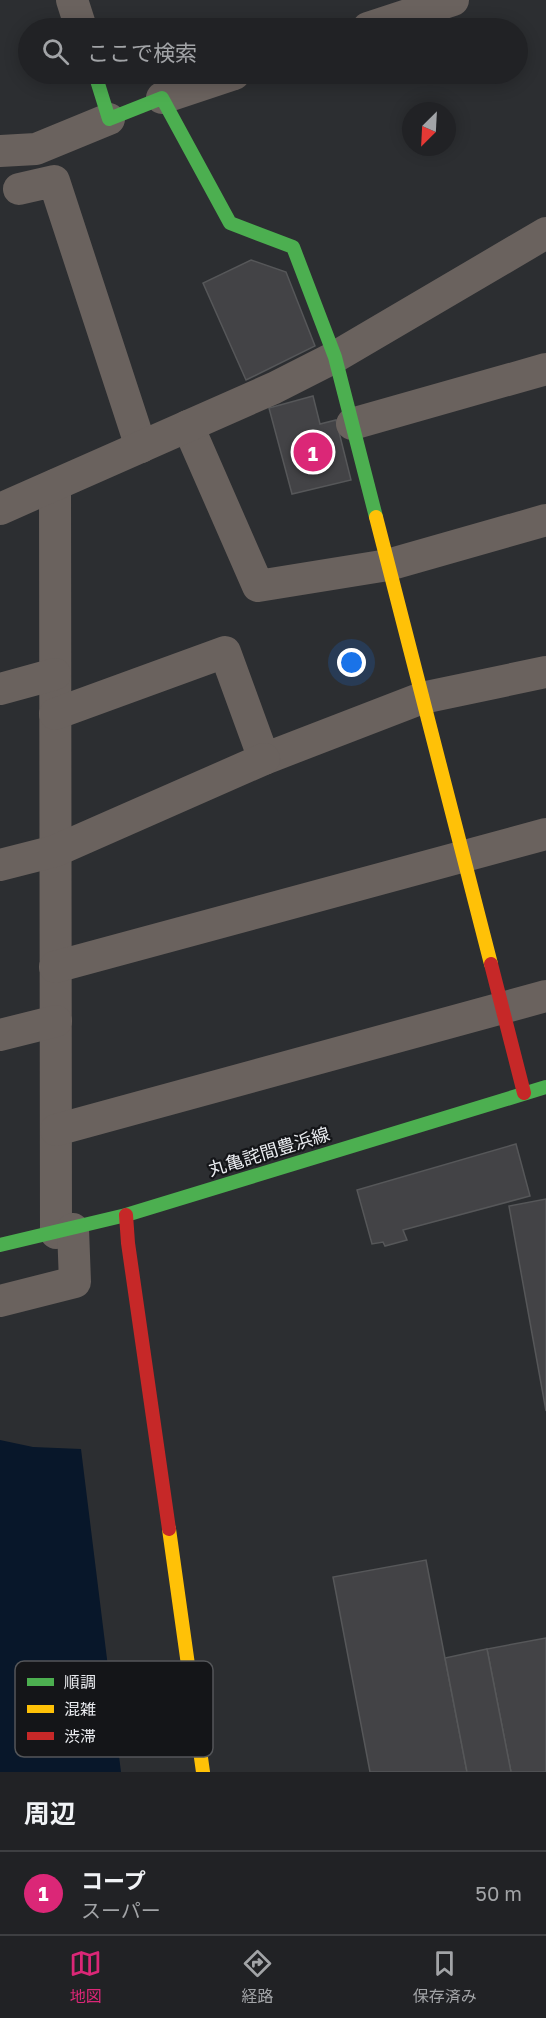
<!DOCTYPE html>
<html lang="ja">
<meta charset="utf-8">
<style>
body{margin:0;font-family:"Golos Text","Noto Sans JP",sans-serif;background:#292a2d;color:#f1f3f6}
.compass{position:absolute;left:402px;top:102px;width:54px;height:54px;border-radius:50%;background:#212225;box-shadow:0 3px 15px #0003;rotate:204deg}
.you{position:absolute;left:352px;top:663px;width:21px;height:21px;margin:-15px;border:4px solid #fff;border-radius:50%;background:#1a73e8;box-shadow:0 0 0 9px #1a73e833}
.badge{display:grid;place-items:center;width:39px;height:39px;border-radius:50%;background:#db2777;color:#fff;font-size:20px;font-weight:700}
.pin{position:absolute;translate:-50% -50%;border:3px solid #fff;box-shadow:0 2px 6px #0006}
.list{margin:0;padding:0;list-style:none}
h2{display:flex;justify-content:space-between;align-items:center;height:78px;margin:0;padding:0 24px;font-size:26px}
h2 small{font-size:20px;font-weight:400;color:#a2a4a7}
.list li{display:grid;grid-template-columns:39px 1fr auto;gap:18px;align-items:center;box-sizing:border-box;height:84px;padding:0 24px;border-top:2px solid #3e3f42}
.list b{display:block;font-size:22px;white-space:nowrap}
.list p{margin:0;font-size:20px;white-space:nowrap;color:#a2a4a7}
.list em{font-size:20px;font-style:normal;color:#a2a4a7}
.icon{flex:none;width:33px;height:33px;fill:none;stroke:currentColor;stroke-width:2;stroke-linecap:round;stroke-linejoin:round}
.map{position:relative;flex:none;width:546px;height:1772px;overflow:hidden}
.search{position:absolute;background:#212225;box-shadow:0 3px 15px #0003;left:18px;right:18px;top:18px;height:66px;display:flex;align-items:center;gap:15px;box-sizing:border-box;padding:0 21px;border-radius:33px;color:#a2a4a7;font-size:22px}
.sheet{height:162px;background:#212225}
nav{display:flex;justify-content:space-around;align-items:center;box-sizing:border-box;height:84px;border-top:2px solid #3e3f42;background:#212225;font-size:16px;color:#a2a4a7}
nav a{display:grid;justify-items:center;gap:3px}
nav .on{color:#db2777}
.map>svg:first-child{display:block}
.water{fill:#08172a}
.building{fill:#434346;stroke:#565759;stroke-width:1.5}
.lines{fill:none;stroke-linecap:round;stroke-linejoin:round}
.street{stroke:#6a625e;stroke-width:32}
.fast{stroke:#4caf50;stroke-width:14}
.slow{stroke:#ffc107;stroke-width:14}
.jam{stroke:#c62828;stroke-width:14}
.labels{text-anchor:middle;stroke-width:4.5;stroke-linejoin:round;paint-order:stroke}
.street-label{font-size:18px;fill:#eaecf0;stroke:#141518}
.key{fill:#141518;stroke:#545659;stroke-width:1.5}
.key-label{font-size:16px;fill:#eaecf0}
</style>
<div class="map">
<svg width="546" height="1772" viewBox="0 0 546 1772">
<rect width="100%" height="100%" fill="#2c2e31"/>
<path class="water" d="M0 1440 33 1447 81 1449 121 1772H0Z"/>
<g class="building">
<path d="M251 260 286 272 315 346 246 380 203 283Z"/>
<path d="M313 396 320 424 336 420 351 480 292 494 269 408Z"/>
<path d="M516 1144 530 1196 403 1230 407 1240 385 1246 383 1242 372 1244 357 1190Z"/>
<path d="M546 1199V1411L509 1206Z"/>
<path d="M426 1560 467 1772H370L333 1577Z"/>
<path d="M546 1638V1772H511L487 1649Z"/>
<path d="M487 1649 511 1772H467L445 1658Z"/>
</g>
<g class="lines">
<g class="street">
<path d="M72 0 81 28"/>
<path d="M368 28 453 0"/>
<path d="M162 98 234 74"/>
<path d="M0 151 36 149 109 119"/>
<path d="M19 189 54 181 141 447"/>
<path d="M352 424 546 369"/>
<path d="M188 426 258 586 388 565 546 520"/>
<path d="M55 485 56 1233"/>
<path d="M0 509 274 388 335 357 546 233"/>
<path d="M0 689 55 674"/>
<path d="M55 714 225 652 264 759 422 698 546 672"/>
<path d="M0 865 55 851 264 759"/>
<path d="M55 967 546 834"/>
<path d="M0 1035 56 1021"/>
<path d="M56 1130 546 996"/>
<path d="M0 1301 75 1282 73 1229"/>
</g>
<g class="fast">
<path d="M95 74 109 119 162 98 230 223 293 247 335 357 376 517"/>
<path d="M0 1245 126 1215 546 1087"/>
</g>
<g class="slow">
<path d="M376 517 491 964"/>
<path d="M169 1529 203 1772"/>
</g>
<g class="jam">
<path d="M491 964 524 1093"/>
<path d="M126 1215 128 1243 169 1529"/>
</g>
</g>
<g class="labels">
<g class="street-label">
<text transform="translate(269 1152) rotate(-17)" y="6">丸亀詫間豊浜線</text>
</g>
</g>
<rect x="15" y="1661" width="198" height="96" rx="9" class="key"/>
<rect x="27" y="1678" width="27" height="8" fill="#4caf50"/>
<rect x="27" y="1705" width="27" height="8" fill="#ffc107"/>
<rect x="27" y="1732" width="27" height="8" fill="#c62828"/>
<g class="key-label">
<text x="64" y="1688">順調</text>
<text x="64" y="1715">混雑</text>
<text x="64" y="1742">渋滞</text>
</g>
</svg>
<svg class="compass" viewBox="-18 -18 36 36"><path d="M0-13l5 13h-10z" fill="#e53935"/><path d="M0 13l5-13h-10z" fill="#a2a4a7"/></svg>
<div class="you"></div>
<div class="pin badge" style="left:313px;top:452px">1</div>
<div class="search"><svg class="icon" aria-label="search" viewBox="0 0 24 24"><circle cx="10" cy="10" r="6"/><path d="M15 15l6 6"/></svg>ここで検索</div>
</div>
<section class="sheet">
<h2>周辺<small></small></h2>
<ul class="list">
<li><span class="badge">1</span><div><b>コープ</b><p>スーパー</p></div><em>50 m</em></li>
</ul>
</section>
<nav>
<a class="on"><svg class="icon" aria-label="map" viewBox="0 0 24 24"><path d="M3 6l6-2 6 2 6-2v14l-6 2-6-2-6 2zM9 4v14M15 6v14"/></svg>地図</a>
<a><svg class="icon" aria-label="directions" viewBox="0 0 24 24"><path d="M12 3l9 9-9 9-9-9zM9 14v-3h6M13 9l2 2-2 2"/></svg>経路</a>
<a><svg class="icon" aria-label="saved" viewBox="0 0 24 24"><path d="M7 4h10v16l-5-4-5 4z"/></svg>保存済み</a>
</nav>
